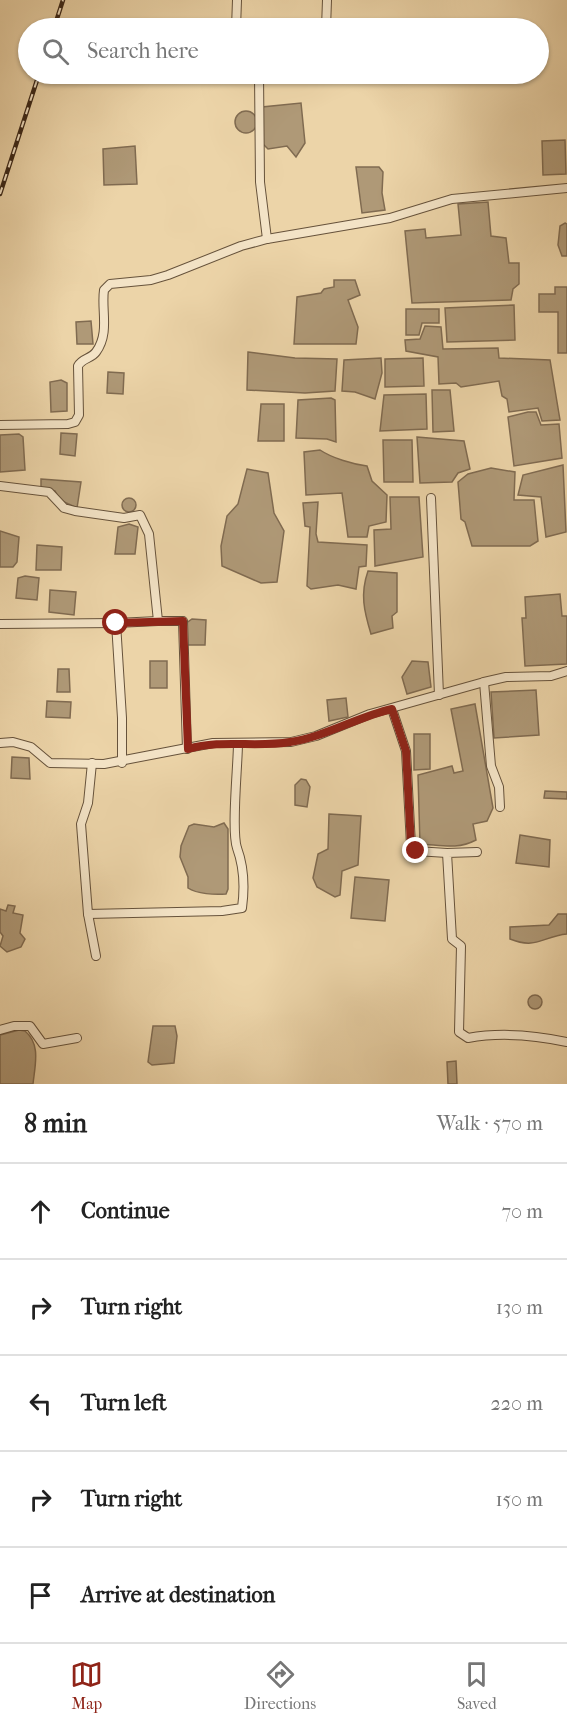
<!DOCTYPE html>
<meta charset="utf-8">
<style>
body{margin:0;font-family:"IM FELL French Canon",serif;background:#f2f2f2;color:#222}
.stop{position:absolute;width:18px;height:18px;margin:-14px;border:4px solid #8f2418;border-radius:50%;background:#fff}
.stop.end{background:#8f2418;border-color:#fff;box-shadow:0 2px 6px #0008}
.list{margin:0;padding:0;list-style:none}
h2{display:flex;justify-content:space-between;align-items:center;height:78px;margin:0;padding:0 24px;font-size:26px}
h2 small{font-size:20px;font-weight:400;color:#767676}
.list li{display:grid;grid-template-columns:39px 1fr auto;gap:18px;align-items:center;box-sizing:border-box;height:96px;padding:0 24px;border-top:2px solid #e0e0e0}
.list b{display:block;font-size:22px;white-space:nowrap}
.list em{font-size:20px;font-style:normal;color:#767676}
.icon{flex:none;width:33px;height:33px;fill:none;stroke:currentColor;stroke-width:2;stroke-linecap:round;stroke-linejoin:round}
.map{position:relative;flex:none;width:567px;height:1084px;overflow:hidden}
.search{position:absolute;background:#fff;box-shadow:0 2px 4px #0004;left:18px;right:18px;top:18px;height:66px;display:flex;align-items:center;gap:15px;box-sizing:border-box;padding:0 21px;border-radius:33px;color:#767676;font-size:22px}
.sheet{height:558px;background:#fff}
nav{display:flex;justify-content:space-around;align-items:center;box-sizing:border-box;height:84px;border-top:2px solid #e0e0e0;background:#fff;font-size:16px;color:#767676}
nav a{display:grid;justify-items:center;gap:3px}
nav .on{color:#8f2418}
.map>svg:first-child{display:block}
.water{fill:#af9977;stroke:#806b51;stroke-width:1.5}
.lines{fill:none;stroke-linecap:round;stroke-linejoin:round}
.minor-casing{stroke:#66523b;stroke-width:10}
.minor{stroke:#f3e3c6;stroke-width:8}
.rail-casing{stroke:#3a2617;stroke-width:4.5}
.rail{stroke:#f3e3c6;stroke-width:2;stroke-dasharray:7;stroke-linecap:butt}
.route{stroke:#8f2418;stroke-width:8}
</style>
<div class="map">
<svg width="567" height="1084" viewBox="0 0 567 1084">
<rect width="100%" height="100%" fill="#ecd4a8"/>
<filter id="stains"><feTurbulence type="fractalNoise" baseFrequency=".00333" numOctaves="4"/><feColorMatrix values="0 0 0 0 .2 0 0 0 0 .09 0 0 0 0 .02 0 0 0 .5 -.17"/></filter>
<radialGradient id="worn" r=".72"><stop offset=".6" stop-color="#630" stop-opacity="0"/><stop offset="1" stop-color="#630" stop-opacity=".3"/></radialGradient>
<g class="water">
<path d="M301 103 305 143 296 157 287 146 268 149 263 144 262 107Z"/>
<circle cx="246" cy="122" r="11"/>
<path d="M565 140 566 174 543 175 542 141Z"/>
<path d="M135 146 137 184 104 185 103 149Z"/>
<path d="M356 167H379L383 172 382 193 385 210 362 213Z"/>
<path d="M488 202 491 236 506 238 509 263H519V284L513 289 511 300 412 303 405 231 425 229 426 238 461 235 458 204Z"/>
<path d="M565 223 567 224V256H562L558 245 560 226Z"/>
<path d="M334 280H355L360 295 348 300 358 327 356 344H294L297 297 321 293 324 289 334 287Z"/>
<path d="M555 287H567V353H558V312H539V294H555Z"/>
<path d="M514 305 515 340 447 342 445 308Z"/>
<path d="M406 309H439V323H422L419 335H406Z"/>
<path d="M91 321 93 344H77L76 322Z"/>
<path d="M425 326 441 327 443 349 498 348 499 358 550 360 560 420 542 421 538 408 509 412 507 399 502 396 499 381 461 387 456 383 439 384 438 357 406 351 405 340 420 339Z"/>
<path d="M248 352 295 358 337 359 335 391 305 393 247 390Z"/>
<path d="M381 358 382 373 375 399 355 392 342 391 344 360Z"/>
<path d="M423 358 424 386 385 387V359Z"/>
<path d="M108 372 124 373 123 394 107 393Z"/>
<path d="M61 380 67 383V411L51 412 50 382Z"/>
<path d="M432 390H450L454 431 433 432Z"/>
<path d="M426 394 427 429 380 431 384 395Z"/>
<path d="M331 398 335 400 336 442 327 439 296 438 298 400Z"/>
<path d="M261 404H284V441H258Z"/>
<path d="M528 412H536L541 425 559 424 562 458 514 466 508 417Z"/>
<path d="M61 433 77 434 75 456 60 454Z"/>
<path d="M19 434 23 437 25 470 0 472V435Z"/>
<path d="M417 437 464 441 470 469 458 473 452 482 420 483Z"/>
<path d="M383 440H412L413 482H384Z"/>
<path d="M320 450C332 458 352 464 367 466L372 481 387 495 386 522 369 526 367 537H348L342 493 306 495 304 452Z"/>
<path d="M563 465 566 532 546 537 541 497 518 495 523 475Z"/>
<path d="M491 468 515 472 514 500H534L538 541 530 546H472L465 522 461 519 458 482 468 474Z"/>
<path d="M247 469 268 473 274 513 284 531 277 582 261 583 222 566 221 546 227 516 238 504Z"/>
<path d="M41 479 81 482 77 508 60 500 55 491 41 488Z"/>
<path d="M390 497H419L423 557 375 566 374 530 391 529Z"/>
<circle cx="129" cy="505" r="7"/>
<path d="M318 502 316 534 318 542 367 545 366 566 359 567 356 589 338 585 311 589 307 586 310 527 305 526 303 503Z"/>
<path d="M129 524 138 527 135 554H115L118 527Z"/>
<path d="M0 531 19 537 17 562 13 567H0Z"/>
<path d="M37 545 62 547 61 570H36Z"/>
<path d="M368 571 397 573V612L392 616 393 628 371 634C364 611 360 594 368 571Z"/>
<path d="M25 576 39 578 37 600 16 598 18 578Z"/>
<path d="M50 590 76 592 74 615 49 612Z"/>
<path d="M560 594 562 616H567V664L525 666 522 618H526L525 597Z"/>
<path d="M192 619 206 620 205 645H185V624Z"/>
<rect x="150" y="661" width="17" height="27"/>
<path d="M412 661 428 662 431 687 407 694 402 677Z"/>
<path d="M58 669H69L70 692H57Z"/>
<path d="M536 690 539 735 494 738 491 692Z"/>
<path d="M346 698 348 717 329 721 327 700Z"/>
<path d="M47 701 71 702 70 718 46 717Z"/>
<path d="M475 704 493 808 487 821 473 824 476 840C457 850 441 845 420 844L418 775 452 766 454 773 463 771 451 709Z"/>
<path d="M414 734H430V769L414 770Z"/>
<path d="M12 757 29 758 30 779 11 778Z"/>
<path d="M301 779 306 780 310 787 307 807 295 805V785Z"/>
<path d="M545 791 567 792V799L544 798Z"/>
<path d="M329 814 361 816 358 865 342 871 340 895 335 897 317 887 313 878 318 854 328 849Z"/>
<path d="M224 823 228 829V889L226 894C215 895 197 894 188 888V877L180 857 181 846 189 826 194 824 214 827Z"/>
<path d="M520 835 550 840 549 867 516 863Z"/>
<path d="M355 877 389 880 385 921 351 918Z"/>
<path d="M8 905 15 906 13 913 23 915 20 933 25 939 21 947 7 952 0 946 3 936 0 932V909L6 911Z"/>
<path d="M558 914H567V934C543 936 537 950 510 939V927L549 925Z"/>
<circle cx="535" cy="1002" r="7"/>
<path d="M153 1026H175L177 1036 174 1063 152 1065 148 1062Z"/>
<path d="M19 1030 25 1031C41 1044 35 1065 33 1084H0V1035Z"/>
<path d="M456 1061 457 1084H448L447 1062Z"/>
</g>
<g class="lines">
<g class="minor-casing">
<g id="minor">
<path d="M236 28 237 0"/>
<path d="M326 28 327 0"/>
<path d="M259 74 260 182 267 239"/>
<path d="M0 425 68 424 75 422 79 415 78 366C82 358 91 359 96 352 110 333 101 310 104 290L110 284 151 280 168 275 241 246 267 239 390 218 452 199 567 188"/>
<path d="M0 486 49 492 64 508 75 511 124 518 140 515 149 534 158 621H183L187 749"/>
<path d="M431 498 439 695"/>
<path d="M0 624 116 623"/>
<path d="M484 682 491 766 499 787 500 807"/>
<path d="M392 709 406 751 411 845 416 851 447 853"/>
<path d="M0 743 13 742 31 747 50 763 104 764 213 743 291 742 316 736 370 714 484 682 506 677 551 676 567 671"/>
<path d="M92 763 88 803 81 824 88 914 222 911 242 908C245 886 244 867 237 848 231 830 238 765 238 743"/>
<path d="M122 763V718L116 623 158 621"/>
<path d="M477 852 447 853 452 939 461 946 459 1032 468 1038C501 1032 534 1035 567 1042"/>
<path d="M88 914 96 956"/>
<path d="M0 1030 14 1026H30L43 1044 77 1038"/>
</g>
</g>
<use href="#minor" class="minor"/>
<g class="rail-casing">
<g id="rail">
<path d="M54 28 63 0"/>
<path d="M0 194 39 74"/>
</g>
</g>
<use href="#rail" class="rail"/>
</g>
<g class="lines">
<path class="route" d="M116 623 183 621 188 749C222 739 256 748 290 742 325 737 357 717 392 709L406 751 411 845 416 851"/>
</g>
<rect width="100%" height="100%" filter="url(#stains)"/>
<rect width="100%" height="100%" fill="url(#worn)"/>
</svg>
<div class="stop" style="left:116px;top:623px"></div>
<div class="stop end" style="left:416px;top:851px"></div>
<div class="search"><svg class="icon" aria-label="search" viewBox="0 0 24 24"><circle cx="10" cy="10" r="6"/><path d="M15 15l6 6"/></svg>Search here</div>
</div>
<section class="sheet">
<h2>8 min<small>Walk · 570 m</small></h2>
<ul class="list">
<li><svg class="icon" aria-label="ahead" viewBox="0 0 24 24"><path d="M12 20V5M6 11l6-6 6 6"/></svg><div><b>Continue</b></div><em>70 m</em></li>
<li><svg class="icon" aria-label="right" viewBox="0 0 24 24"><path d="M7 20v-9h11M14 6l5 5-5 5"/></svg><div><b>Turn right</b></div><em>130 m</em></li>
<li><svg class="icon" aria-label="left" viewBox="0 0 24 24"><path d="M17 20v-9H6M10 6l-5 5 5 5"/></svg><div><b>Turn left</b></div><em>220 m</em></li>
<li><svg class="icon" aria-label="right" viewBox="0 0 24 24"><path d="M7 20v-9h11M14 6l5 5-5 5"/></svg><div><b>Turn right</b></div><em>150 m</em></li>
<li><svg class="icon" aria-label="arrive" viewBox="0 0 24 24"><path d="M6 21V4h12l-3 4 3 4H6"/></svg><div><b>Arrive at destination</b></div></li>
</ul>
</section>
<nav>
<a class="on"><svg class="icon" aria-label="map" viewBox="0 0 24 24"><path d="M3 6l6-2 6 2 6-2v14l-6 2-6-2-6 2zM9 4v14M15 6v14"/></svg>Map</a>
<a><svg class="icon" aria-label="directions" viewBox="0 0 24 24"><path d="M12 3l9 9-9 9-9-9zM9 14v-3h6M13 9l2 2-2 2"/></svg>Directions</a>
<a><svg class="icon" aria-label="saved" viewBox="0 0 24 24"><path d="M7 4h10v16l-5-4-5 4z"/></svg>Saved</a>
</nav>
